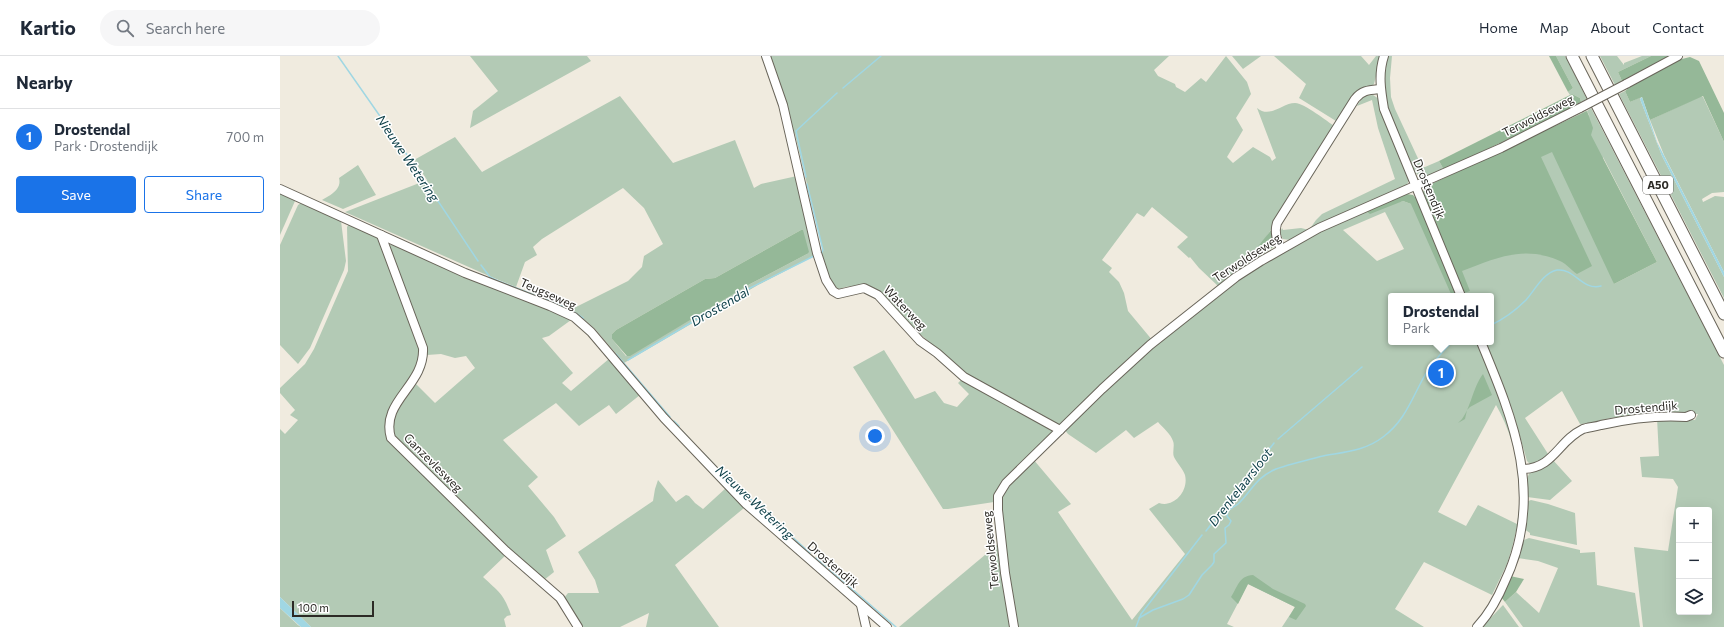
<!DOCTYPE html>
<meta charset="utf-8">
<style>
body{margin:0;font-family:Commissioner,sans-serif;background:#f6f6f7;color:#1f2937}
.controls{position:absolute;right:12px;bottom:12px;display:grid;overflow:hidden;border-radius:4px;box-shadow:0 4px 16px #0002}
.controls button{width:36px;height:36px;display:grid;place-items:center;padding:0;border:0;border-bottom:1px solid #e0e1e3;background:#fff;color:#1f2937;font:20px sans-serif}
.scale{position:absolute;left:12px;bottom:10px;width:82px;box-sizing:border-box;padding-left:4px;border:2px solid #2c2a25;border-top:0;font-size:11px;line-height:14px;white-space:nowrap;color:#2c2a25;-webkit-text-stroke:3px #fff;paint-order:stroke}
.you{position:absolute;left:595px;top:380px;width:14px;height:14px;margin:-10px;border:3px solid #fff;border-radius:50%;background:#1a73e8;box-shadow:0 0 0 6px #1a73e833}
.badge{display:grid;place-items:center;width:26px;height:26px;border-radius:50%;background:#1a73e8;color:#fff;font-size:13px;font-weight:700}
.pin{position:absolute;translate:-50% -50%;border:2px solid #fff;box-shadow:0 1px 4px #0006}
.popup{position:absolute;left:1108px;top:237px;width:106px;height:52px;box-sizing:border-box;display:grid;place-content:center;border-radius:4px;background:#fff;filter:drop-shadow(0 1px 3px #0005);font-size:13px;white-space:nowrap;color:#747a83}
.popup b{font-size:15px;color:#1f2937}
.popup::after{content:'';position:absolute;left:50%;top:100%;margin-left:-8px;border:8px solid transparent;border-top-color:#fff}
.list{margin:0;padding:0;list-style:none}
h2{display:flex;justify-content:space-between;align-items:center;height:52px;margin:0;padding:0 16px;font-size:17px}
h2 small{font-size:13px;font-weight:400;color:#747a83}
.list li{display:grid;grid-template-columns:26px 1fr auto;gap:12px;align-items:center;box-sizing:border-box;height:56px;padding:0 16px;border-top:1px solid #e0e1e3}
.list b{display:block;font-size:15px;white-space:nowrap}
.list p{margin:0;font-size:13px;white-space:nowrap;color:#747a83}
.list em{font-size:13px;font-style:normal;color:#747a83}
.actions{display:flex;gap:8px;padding:12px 16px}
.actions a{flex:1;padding:9px 0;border:1px solid #1a73e8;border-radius:4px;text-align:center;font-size:14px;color:#1a73e8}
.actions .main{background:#1a73e8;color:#fff}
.icon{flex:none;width:22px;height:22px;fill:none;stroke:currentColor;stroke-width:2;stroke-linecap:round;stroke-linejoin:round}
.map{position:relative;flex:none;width:1444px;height:571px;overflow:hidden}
header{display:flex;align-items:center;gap:24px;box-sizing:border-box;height:56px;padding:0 20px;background:#fff;border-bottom:1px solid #e0e1e3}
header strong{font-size:19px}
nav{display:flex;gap:22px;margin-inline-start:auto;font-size:14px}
.search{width:280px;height:36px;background:#f6f6f7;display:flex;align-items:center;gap:10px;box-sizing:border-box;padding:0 14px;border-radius:22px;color:#747a83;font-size:15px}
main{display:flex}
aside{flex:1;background:#fff}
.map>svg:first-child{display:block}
.green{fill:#b3cab5;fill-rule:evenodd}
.forest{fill:#95b898}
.water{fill:#a0d7e3}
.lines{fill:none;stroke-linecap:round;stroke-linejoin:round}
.stream{stroke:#a0d7e3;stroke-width:1.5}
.minor-casing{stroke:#69655a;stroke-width:10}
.highway-casing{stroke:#69655a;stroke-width:13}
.minor{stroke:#fff;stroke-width:8}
.highway{stroke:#fff;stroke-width:11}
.minor-bridge-casing{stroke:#69655a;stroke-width:10;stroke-linecap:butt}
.minor-bridge{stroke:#fff;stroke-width:8}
.labels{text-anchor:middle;stroke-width:3;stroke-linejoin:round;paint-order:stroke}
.shield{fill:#fff;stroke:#6b6a66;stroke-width:1}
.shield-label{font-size:11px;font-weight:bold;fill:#2c2a25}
.street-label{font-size:12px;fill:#2c2a25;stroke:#fff}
.water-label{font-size:13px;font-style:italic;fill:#0f414a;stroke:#fff}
</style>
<header>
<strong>Kartio</strong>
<div class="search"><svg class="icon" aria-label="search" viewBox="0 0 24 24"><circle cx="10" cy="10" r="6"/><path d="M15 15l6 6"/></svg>Search here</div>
<nav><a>Home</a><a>Map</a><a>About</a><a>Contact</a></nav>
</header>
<main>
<aside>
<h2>Nearby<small></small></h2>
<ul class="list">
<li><span class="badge">1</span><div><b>Drostendal</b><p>Park · Drostendijk</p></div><em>700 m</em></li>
</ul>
<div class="actions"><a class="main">Save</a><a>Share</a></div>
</aside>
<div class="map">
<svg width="1444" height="571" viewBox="0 0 1444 571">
<rect width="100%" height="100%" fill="#f0ebdf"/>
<g class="green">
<path d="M190 0H307L311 5 190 72 193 55 218 35Z"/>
<path d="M488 0H889L874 14 878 20 895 28 896 31 905 36 921 22 926 26 946 0 967 26 971 38 956 62 963 74 947 101 953 107 973 91 990 101 992 105 996 102 977 52C990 63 1002 47 1015 47 1026 48 1046 65 1056 71L985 183 959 214 938 230 919 212 910 201 909 202 897 191 908 181 872 151 864 161 857 157 822 204 832 212 829 216 839 226 844 237 848 255 873 285 780 370 684 316 583 229 565 231 560 233C547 229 545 210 541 198L543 195 515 78 513 76Z"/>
<path d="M952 0H981L963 13Z"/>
<path d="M994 0H1081L1089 9 1096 0H1101L1094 28 1056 65 1019 42 1026 28Z"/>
<path d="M1106 0H1112L1110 22 1111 41 1115 53 1142 111H1145L1159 105 1164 114C1152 119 1142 126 1133 114L1107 52 1102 20Z"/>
<path d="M1276 0H1285L1307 43 1301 46 1300 42 1292 38 1290 39 1288 36 1293 32Z"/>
<path d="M1320 0H1337L1344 9V7L1362 0H1371L1338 16 1342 25 1335 29Z"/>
<path d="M1345 35 1350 46 1361 41 1360 43 1382 100 1444 221V242L1339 38Z"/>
<path d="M1093 39 1099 43 1130 123 1126 130 1010 184 1003 183 1000 177 1002 172 1003 174 1021 172 1029 174 1036 164 1042 158 1115 123 1098 72 1092 44 1077 50 1083 40Z"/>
<path d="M340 40 393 107 455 84 474 132 481 128 517 120 536 199 478 229 344 307 315 273 292 253 348 225 362 211 364 200 383 188 364 152 343 132 262 183 253 191 257 199 245 206 236 231 209 220 65 156 147 124 134 104 175 81 202 116ZM521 174 527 198 470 228 346 300 332 283V278L336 274 425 223 435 222Z"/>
<path d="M1421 40 1423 41 1444 86V136L1432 137 1422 143 1423 146 1435 140 1444 141V216L1384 99 1370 64Z"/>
<path d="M1311 52 1444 309V571H1363L1354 491 1388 495 1398 431 1393 423 1362 421 1360 401 1379 400 1377 362 1415 364 1418 358C1391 357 1364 356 1337 361 1323 363 1315 367 1300 368L1282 335 1245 362 1270 401 1255 409 1250 408 1247 405 1234 359 1223 332 1237 397 1242 449 1232 492 1227 508 1212 539 1144 506 1115 553 1144 571H1002L1015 551 968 528 947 568 954 571H737L728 519 720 446 724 434 753 403 791 448 778 456 852 564 905 498 869 453 879 447C894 452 909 435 905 419 903 413 897 407 894 401 892 396 895 390 893 385 891 378 882 371 878 366L854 382 846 374 816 397 788 378 784 373 841 318 939 237 984 208 1044 173 1085 154 1123 145 1131 148 1246 85 1306 55 1310 61 1307 55ZM1323 101 1377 206 1334 228ZM1105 156 1124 193 1097 205 1063 174ZM1111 240H1211V286H1111ZM1216 349C1229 371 1238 402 1240 428 1241 441 1239 455 1237 468L1198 449 1186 470 1158 456ZM1399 454H1429V556H1399Z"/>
<path d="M78 109 96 139 63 153 42 144C51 139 62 133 59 122Z"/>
<path d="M0 137 15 143V145L0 179Z"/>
<path d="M21 147 61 165 66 205 64 214 30 292 18 308 0 289V189L18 149Z"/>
<path d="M69 168 99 182 139 288V309L110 354 107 359 106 371 227 498 203 521C219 536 224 538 231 559L227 560 224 563 226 571H31L0 541V373L5 378 18 364 10 359 15 354 0 337V332L25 308 34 293 68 215 67 171Z"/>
<path d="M112 188 276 254 291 264 269 280 262 282 293 317 282 327 291 335 330 302 360 339 336 358 329 349 299 370 276 347 223 384 258 421 248 430 274 461 286 480 266 494 274 516 264 524 202 470 115 383 112 371 115 358 136 328 155 347 195 312 186 300 175 302 161 298 147 299 145 286 110 195 109 190Z"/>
<path d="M604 294 635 343 655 335 664 347 677 351 689 338 678 327 683 322 776 374 714 446 668 453H663L573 311Z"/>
<path d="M1272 403 1292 425 1270 444 1247 441C1246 412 1248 417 1272 403Z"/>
<path d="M378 424 396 446 406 439 409 440 415 447 423 453 446 432 464 452 395 509 439 571H366L369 557 340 571H301L284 542 288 537H319L315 524 298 496 373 445 375 433Z"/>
<path d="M1251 444 1268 448 1295 457 1297 489 1250 479V477L1244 473 1246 446Z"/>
<path d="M1249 482 1300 494V497L1315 496 1317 529 1355 537 1360 571H1243L1225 546 1236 536 1259 557 1278 512 1258 505 1238 502 1241 485Z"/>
<path d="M718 488 731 571H619Z"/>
<path d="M1223 549 1239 571H1202Z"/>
<path d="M0 552 18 569 21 571H0Z"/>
</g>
<g class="forest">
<path d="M1269 0H1276L1293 32 1288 36Z"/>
<path d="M1371 0H1389L1342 25 1338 16Z"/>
<path d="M1410 1 1419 5 1444 57V86L1423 40 1370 64 1362 41 1350 46 1345 35 1354 28 1402 3Z"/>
<path d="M1292 38 1300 42 1301 46 1272 62 1164 114 1159 105Z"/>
<path d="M1307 55 1313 72 1311 79 1377 206 1334 228 1272 96 1261 101 1312 210 1297 218C1291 214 1287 208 1280 205 1244 189 1216 202 1182 215L1190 235 1184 237 1142 142V139L1145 131Z"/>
<path d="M1127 138 1133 139 1138 144 1178 239 1171 238 1131 148 1123 145 1090 158 1085 154Z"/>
<path d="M992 173 995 190 959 214Z"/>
<path d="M521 174H523L529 196 527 198 470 228 350 300H347L332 283V278L336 274 425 223 435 222Z"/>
<path d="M1203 318 1212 339 1190 351 1187 354 1185 363 1178 367C1190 358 1192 332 1203 318Z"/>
<path d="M973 519 993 533 1025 548 1026 550 1016 564 1009 561 1015 551 968 528 958 548 951 541C958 530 959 520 973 519Z"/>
<path d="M1230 520 1244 523 1236 536 1225 546 1221 541Z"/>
</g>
<g class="water">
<path d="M1362 41 1377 86 1444 216V221L1382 100 1360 43Z"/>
<path d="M0 541 31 571H21L0 552Z"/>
</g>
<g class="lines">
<g class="stream">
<path d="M58 0 132 106 198 205"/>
<path d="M563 32 601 0"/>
<path d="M526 121 516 75 557 37"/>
<path d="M527 128 543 194 541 198"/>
<path d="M201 209 210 221 216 224 257 240"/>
<path d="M265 243 289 253 303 262"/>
<path d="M1211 269C1224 263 1236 254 1246 244 1255 234 1263 217 1277 214 1295 212 1302 235 1321 230"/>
<path d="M336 298 390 361"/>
<path d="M348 304 468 233 534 200"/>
<path d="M394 365 399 370"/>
<path d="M402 375 416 390"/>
<path d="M998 383 1082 311"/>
<path d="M423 397 445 420 530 497"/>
<path d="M926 475 994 387"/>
<path d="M536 502 546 511"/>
<path d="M549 513 616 571"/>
<path d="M859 562 873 554 903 543 909 539 922 519 932 509 934 506V498L946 487 945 472 949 469 951 465 947 460 948 455C951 452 954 451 958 448 971 436 976 421 996 413 1010 408 1027 404 1043 400 1064 396 1085 395 1103 381 1125 365 1132 342 1145 319 1153 306 1162 296 1172 286"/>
<path d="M856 571 861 558 922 479"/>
</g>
<g class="minor-casing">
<g id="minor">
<path d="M486 0 503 49 537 197 546 224 553 235 558 238 584 232 598 239 640 285 657 297 684 321 780 374"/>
<path d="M1104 0C1098 18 1101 35 1104 53L1181 240"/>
<path d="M1346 28 1398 0"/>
<path d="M0 133 185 217 270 250 294 261 311 276 384 362 466 448 607 571"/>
<path d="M101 179 143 292C145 330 100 345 111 382L226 495 280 542 298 571"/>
<path d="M1001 193C997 184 994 177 997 167L1075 43C1082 34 1090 34 1100 33"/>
<path d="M1243 413C1274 412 1278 385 1303 373 1308 371 1315 371 1321 369 1348 363 1378 359 1406 361L1411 359"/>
<path d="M581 549 586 571"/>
<path d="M734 571 725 517 718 454V440L726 427 822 333 870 289 956 221 981 205 1039 172 1221 92 1300 52"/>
<path d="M1197 571C1210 557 1218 542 1225 525 1265 441 1234 365 1201 286"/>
</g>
</g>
<g class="highway-casing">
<g id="highway">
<path d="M1292 0 1444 296"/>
<path d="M1312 0 1444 258"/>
</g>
</g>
<use href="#minor" class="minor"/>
<use href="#highway" class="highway"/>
<g class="minor-bridge-casing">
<path id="minor-bridge" d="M1300 52 1346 28"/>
</g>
<use href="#minor-bridge" class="minor-bridge"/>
</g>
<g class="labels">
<rect class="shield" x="1363" y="120" width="30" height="18" rx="3"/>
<g class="shield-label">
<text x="1378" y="133">A50</text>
</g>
<g class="street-label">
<text transform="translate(1258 60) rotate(-27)" y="4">Terwoldseweg</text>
<text transform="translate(1149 133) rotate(67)" y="4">Drostendijk</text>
<text transform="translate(967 202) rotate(-33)" y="4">Terwoldseweg</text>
<text transform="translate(268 238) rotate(24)" y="4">Teugseweg</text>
<text transform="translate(625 252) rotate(46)" y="4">Waterweg</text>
<text transform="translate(1366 352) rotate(-5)" y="4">Drostendijk</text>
<text transform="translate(153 407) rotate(45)" y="4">Ganzevlesweg</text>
<text transform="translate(711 494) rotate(-96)" y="4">Terwoldseweg</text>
<text transform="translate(553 509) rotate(41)" y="4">Drostendijk</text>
</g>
<g class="water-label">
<text transform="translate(128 102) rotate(56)" y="5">Nieuwe Wetering</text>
<text transform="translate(440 250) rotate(-30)" y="5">Drostendal</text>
<text transform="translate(960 431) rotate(-52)" y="5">Drenkelaarsloot</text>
<text transform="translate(475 446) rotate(43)" y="5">Nieuwe Wetering</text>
</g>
</g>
</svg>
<div class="controls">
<button>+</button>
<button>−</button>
<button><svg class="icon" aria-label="layers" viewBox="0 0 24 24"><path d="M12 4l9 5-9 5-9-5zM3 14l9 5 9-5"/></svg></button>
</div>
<div class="scale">100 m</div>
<div class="you"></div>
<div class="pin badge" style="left:1161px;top:317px">1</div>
<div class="popup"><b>Drostendal</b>Park</div>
</div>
</main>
